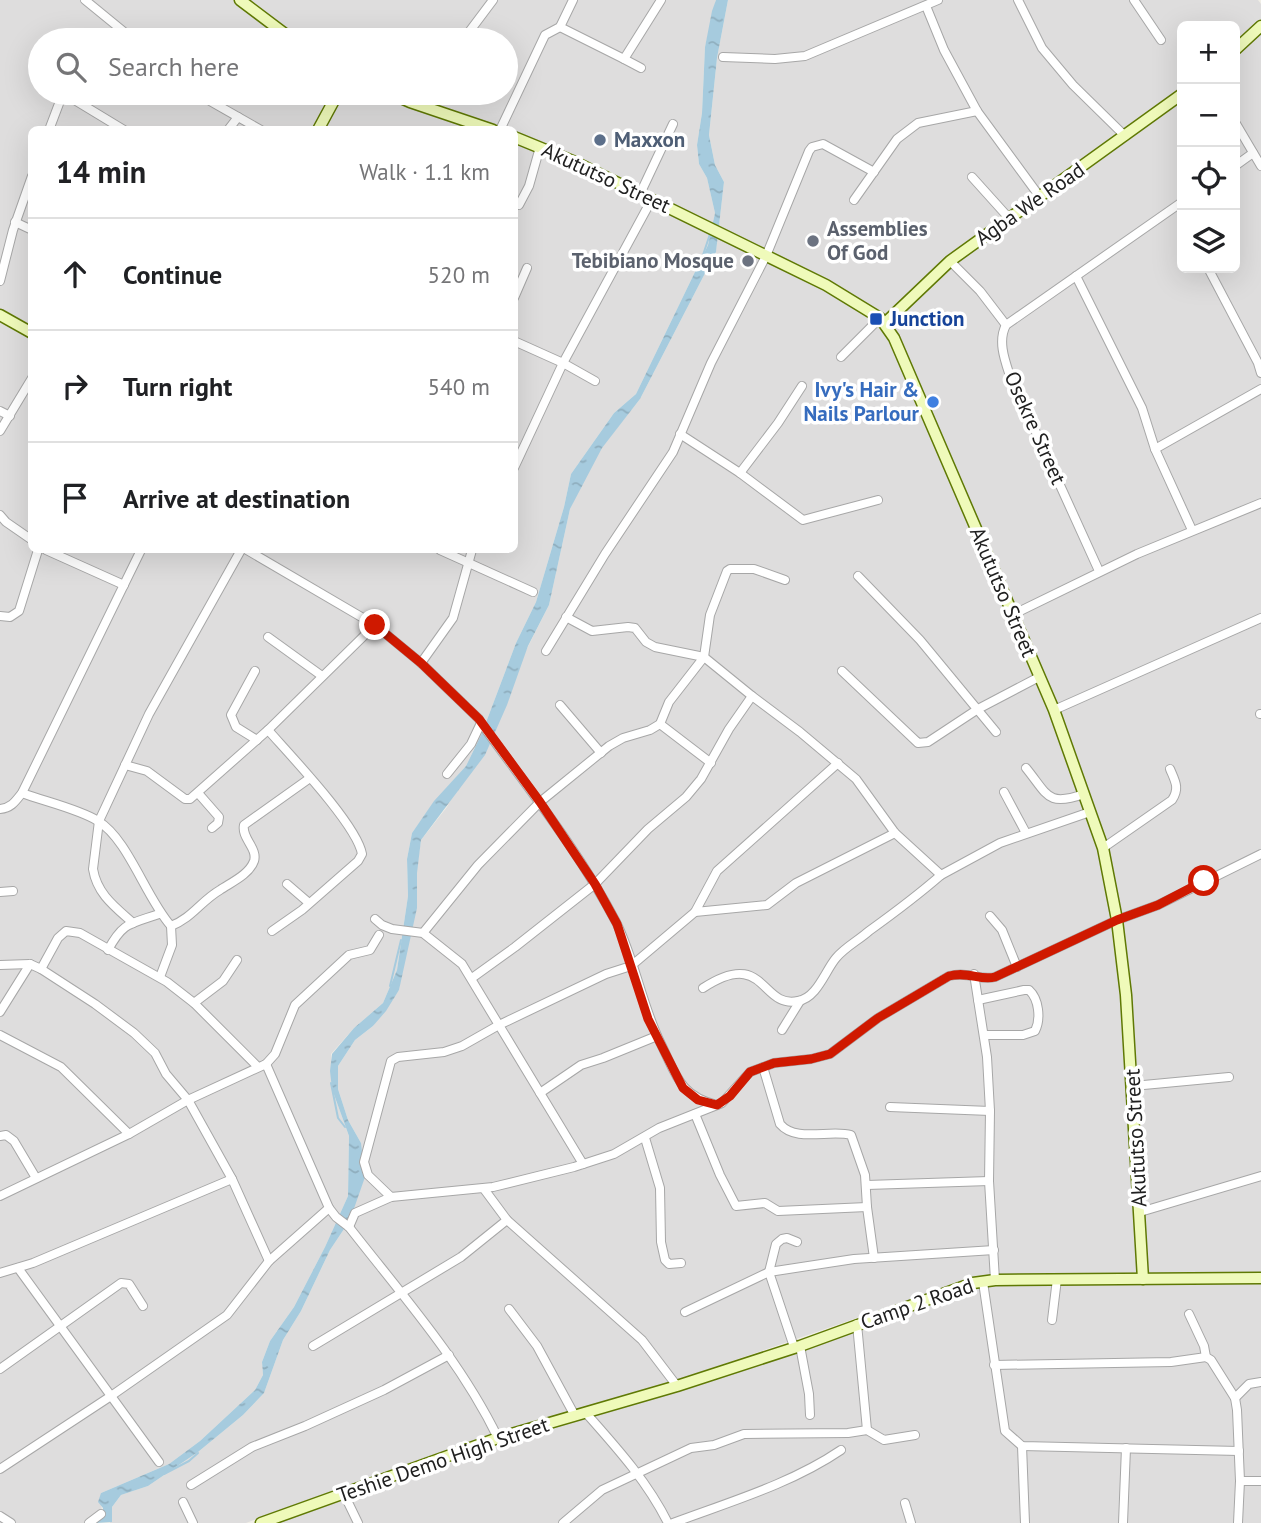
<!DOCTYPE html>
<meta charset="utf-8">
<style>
body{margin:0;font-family:"PT Sans",sans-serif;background:#f6f6f6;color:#202124}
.controls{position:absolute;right:21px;top:21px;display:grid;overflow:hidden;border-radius:10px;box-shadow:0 7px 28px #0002}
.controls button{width:63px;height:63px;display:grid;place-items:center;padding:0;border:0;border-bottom:2px solid #e0e0e0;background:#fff;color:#202124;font:35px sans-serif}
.stop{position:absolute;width:21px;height:21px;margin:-16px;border:5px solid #cf1900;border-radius:50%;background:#fff}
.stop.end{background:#cf1900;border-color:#fff;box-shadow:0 2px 7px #0008}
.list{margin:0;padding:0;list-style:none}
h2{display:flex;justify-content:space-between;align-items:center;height:91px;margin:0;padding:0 28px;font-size:30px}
h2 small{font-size:23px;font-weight:400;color:#757577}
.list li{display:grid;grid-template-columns:46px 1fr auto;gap:21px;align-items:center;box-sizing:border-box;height:112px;padding:0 28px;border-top:2px solid #e0e0e0}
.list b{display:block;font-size:26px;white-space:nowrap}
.list em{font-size:23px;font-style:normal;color:#757577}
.icon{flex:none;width:38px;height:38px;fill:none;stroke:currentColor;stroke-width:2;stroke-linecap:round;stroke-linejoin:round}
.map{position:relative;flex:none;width:1261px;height:1523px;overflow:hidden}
.search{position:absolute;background:#fff;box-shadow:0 7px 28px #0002;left:28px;top:28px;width:490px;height:77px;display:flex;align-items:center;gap:18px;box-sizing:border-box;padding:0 24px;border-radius:38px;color:#757577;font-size:26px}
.panel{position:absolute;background:#fff;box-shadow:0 7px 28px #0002;left:28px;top:126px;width:490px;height:427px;border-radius:10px}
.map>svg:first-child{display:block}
.residential{fill:#dedddd;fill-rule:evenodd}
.water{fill:url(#water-ripples)}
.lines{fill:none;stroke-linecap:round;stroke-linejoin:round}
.stream{stroke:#a6cbde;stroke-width:2}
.street-casing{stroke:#a7a7a7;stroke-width:10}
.secondary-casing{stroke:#5f7904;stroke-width:13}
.street{stroke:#fff;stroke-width:8}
.secondary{stroke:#effaba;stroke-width:10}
.route{stroke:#cf1900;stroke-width:9}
.service-dot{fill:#5c6f8a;stroke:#fff;stroke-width:2.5}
.worship-dot{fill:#6b7280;stroke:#fff;stroke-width:2.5}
.transit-dot{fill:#1a4fb4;stroke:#fff;stroke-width:2.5}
.shop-dot{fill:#3f7fe0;stroke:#fff;stroke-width:2.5}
.labels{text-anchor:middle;stroke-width:7;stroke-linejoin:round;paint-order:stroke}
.service-label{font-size:21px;font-weight:bold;fill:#4e5e75;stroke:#fff;text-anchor:start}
.street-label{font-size:21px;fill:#202020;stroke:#fff}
.worship-label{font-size:21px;font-weight:bold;fill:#5b616d;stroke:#fff;text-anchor:start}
.transit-label{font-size:21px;font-weight:bold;fill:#164399;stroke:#fff;text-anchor:start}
.shop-label{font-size:21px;font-weight:bold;fill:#366cbe;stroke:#fff;text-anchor:end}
</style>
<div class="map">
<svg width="1261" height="1523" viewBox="0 0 1261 1523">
<defs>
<pattern id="water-ripples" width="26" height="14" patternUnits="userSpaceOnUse" patternTransform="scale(1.75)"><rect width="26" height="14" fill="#a6cbde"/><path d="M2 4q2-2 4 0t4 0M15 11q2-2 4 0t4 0" fill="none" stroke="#8faebe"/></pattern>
</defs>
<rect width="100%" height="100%" fill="#f0eee6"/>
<g class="residential">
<path d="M0 0H716L705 47 702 113 697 145 699 164 707 178 715 213 708 245 636 394 614 413 571 474 564 507 536 602 516 643 482 733 466 766 435 801 412 833 407 859 408 896 397 970 383 1003 354 1028 331 1054 332 1089 349 1136 348 1196 325 1247 294 1307 270 1341 262 1362 263 1375 255 1390 200 1441 169 1464 101 1493 102 1518 96 1523H0ZM40 40H506V93H40ZM32 130H514V550H32Z"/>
<path d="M728 0H1258L1261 4V1273L1111 1276 992 1274 880 1310 619 1400 545 1419 413 1462 246 1523H110L112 1507 121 1495 148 1486 198 1452 243 1415 264 1393 283 1340 301 1311 330 1250 350 1220 361 1143 348 1120 338 1089V1066L355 1040 373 1026 399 990 421 840 447 807 549 605 570 509 585 477 602 447 640 399 716 252 724 182 715 165 709 135 717 58ZM1182 26H1235V268H1182Z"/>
<path d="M1261 1281V1523H278L525 1437 991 1283Z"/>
</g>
<path class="water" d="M716 0H728L717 58 709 135 715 165 724 182 716 252 640 399 602 448 570 509 549 605 528 646 507 705 485 755 421 840 417 873V908L399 990 386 1011 373 1026 355 1040 338 1066V1089L348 1120 361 1143 365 1177 350 1220 330 1250 301 1311 283 1340 264 1393 243 1415 198 1452 148 1486 121 1495 112 1507V1522L96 1523 102 1518 103 1508 98 1502 101 1493 169 1464 200 1441 255 1390 263 1375 262 1362 270 1341 294 1307 325 1247 348 1196 349 1136 332 1089 330 1071 332 1054 354 1028 383 1003 397 970 408 896 407 859 412 833 434 801 466 766 482 733 516 643 536 602 564 507 571 474 614 413 636 394 708 245 715 213 707 178 699 164 697 145 702 113 705 47 712 11Z"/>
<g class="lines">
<g class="stream">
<path d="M703 255 710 234"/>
<path d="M390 986 401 940"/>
<path d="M331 1083 338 1118 345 1127"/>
<path d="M164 1474 189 1461 198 1453"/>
</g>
<g class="street-casing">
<g id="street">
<path d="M85 0 134 40"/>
<path d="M1018 0 1042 48 1073 85 1125 136"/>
<path d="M1134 0 1161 40"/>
<path d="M926 6 944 50 977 111 1040 197"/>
<path d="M560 27 624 59 661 0"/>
<path d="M463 40 493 0"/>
<path d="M723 57 775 59 805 56 938 0"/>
<path d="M624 59 641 68"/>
<path d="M196 93 261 130"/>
<path d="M1235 122 1261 166"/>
<path d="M49 130 60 101 68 96 124 130"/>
<path d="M228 130 238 117"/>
<path d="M500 130 545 35 560 27 573 0"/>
<path d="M1235 166 1253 153"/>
<path d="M972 177 1008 217"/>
<path d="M640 194 673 124"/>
<path d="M854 200 897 139 918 123 977 111"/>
<path d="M519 205 529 186 540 147"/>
<path d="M15 222 32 230"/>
<path d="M950 261 980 291 1006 325"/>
<path d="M1208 268 1258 363 1261 373"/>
<path d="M1076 276 1142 408 1155 449 1192 530"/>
<path d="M0 281 13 230 32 176"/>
<path d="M514 298 527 268"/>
<path d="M514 341 563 363 595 381"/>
<path d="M841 357 880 318"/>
<path d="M0 411 10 416"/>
<path d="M0 431 32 378"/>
<path d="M680 434 740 473 803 520 878 500"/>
<path d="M1155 449 1261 389"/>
<path d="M514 468 563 363 652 199"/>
<path d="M740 473 778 423 802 386"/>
<path d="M0 515 6 522 32 540"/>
<path d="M46 550 124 585"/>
<path d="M247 550 375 625 421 663 479 719 481 723 471 744 447 774"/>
<path d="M440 550 533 592"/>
<path d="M1099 571 1009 373C1004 358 998 340 1006 325L1182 202"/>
<path d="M858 576 920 640 996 732"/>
<path d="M1012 615 1137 554 1261 503"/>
<path d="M0 616 10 617 19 611 38 550"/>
<path d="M566 617 592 631 628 627 635 628 646 642 655 647 704 657 752 696"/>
<path d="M268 637 322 676"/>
<path d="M546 651 605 554 673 452 711 363 766 256 809 151 812 147 823 144 874 172"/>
<path d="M421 663 453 618 472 550"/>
<path d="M255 671 231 715 236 727 257 740"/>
<path d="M842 671 918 743 928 742 978 709 1039 677"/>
<path d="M560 705 601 753"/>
<path d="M1054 710 1261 618"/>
<path d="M1260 714H1261"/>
<path d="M481 723C528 788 579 851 616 922 635 960 641 1003 660 1042 676 1074 679 1096 717 1105"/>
<path d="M660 724 711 763"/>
<path d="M268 730C290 755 357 825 362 854L358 861 302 910 272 931"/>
<path d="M838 763 717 871 695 912 767 905 796 883 895 833"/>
<path d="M125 765 147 771 185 799H190L268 730 375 625"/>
<path d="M1026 768C1048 795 1047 807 1084 794"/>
<path d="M1004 792 1026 833"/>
<path d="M22 793C43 801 79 809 98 821 128 839 146 898 171 926"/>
<path d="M198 793 219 817 218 823 212 828"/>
<path d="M0 809C11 808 15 802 22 793L141 550"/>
<path d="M1103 848 1172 800C1180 788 1175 781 1170 769"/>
<path d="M287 884 309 903"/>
<path d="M0 892 13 891"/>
<path d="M990 916 1002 930 1017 967"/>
<path d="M375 919 382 925 392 929 423 933 462 964 583 1164"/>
<path d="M133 923C115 907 97 894 93 869L99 821 149 714 241 550"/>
<path d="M423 933 478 865 540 802 609 746 623 738 650 730 660 724 669 702 704 657 710 615 727 571 730 569H754L785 580"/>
<path d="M108 950C123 922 130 924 159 914"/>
<path d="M0 965 30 964 41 969 58 938 66 931 80 933 167 982 194 1003 258 1067"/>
<path d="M41 969 95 1004 134 1033 155 1053 166 1074 188 1100 232 1179 269 1261"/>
<path d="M974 974 987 1057 990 1111 989 1181 995 1280"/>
<path d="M160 977 172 945 171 926C192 918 201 901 220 890 230 883 249 875 254 861 258 848 241 838 244 825L310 778"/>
<path d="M472 978 515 947 595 884 648 829 686 797 701 779 729 729 752 696 800 732 856 779 895 833 941 875 1000 843 1090 812"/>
<path d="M703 988C766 947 760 1009 798 1001 817 998 825 971 836 958 845 947 859 940 869 931 894 913 918 895 941 875"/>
<path d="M978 1000 1024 990H1029C1039 999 1041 1019 1035 1031L1023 1035H984"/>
<path d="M194 1003 223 981 237 960"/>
<path d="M0 1012 30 964"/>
<path d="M782 1030 800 1001"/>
<path d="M0 1035 61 1067 129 1134"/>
<path d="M763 1067 780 1124C796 1143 830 1129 851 1135L865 1175 867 1207 874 1258"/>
<path d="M1133 1086 1229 1077"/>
<path d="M540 1093 581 1065 603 1058 657 1036"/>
<path d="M890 1107 990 1111"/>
<path d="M695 1114 720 1175 736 1206 765 1203 778 1211 867 1207"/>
<path d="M0 1136 6 1135 14 1141 36 1178"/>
<path d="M645 1138 660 1188 661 1242 665 1260 669 1264 681 1263"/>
<path d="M867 1185 989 1181"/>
<path d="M484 1189 507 1220 642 1340 677 1386"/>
<path d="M0 1196 129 1134 188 1100 266 1064 275 1054 295 1005 349 955 370 950 379 935"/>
<path d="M391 1197 368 1175 364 1162 391 1061 398 1057 444 1052 462 1046 499 1025 606 974 631 966 695 912"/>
<path d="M329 1208 336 1217 349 1227C402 1295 460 1360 498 1438"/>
<path d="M1140 1212 1261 1176"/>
<path d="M349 1227 355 1213 391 1197 493 1187 574 1167 614 1154 659 1128 722 1103 750 1072 774 1063 811 1059 830 1054 878 1018 949 976C969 971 980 981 995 977L1117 920 1158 905 1261 854"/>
<path d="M18 1268 159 1462"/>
<path d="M0 1273 33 1263 232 1179"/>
<path d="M983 1282 1005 1431 1022 1446 1239 1451"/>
<path d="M509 1309 537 1346 575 1416"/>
<path d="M685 1312 769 1272 854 1259 994 1250"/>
<path d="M1189 1314 1204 1346 1206 1357 1211 1360 1235 1398 1237 1410 1240 1481 1238 1523"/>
<path d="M1052 1320 1057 1279"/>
<path d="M857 1324 867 1430"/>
<path d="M313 1346 461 1257 507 1220"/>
<path d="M800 1346 809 1394 810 1415"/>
<path d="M794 1347 769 1272 776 1244 782 1239 787 1238 797 1242"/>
<path d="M994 1365 1171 1362 1206 1357"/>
<path d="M0 1369 121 1283 129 1284 143 1306"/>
<path d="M1235 1398 1249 1384 1261 1382"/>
<path d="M586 1413C617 1448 647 1481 668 1523"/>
<path d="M1022 1446 1025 1523"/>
<path d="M0 1469 111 1396 227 1315 269 1261 329 1208 266 1064"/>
<path d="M1240 1481H1261"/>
<path d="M191 1485 252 1447 305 1426 384 1390 449 1355"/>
<path d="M344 1494 358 1523"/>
<path d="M183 1502 193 1523"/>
<path d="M905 1503 911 1523"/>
<path d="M0 1516 11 1523"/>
<path d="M89 1523 101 1514"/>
<path d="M563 1523 602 1490 691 1448 714 1445 744 1434 848 1433 867 1430 884 1440 915 1435"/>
<path d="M673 1523C729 1502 791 1484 841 1450"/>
<path d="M1123 1523 1126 1448"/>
</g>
</g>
<g class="secondary-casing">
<g id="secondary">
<path d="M240 0 293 40"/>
<path d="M1235 50 1261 26"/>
<path d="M390 93 410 102 493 130"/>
<path d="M318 130 338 93"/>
<path d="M514 137 575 162 826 285 880 318 894 338 1054 710 1103 848 1117 920 1126 995 1143 1279"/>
<path d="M0 315 32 333"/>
<path d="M885 323 950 261 1182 94"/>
<path d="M261 1523 498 1438 677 1386 800 1346 973 1283 995 1280 1261 1278"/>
</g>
</g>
<use href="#street" class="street"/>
<use href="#secondary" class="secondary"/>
</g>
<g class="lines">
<path class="route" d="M375 625 421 663 479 719 540 802 595 884 617 924 648 1019 683 1088 698 1100 717 1105 730 1096 750 1072 774 1063 811 1059 830 1054 878 1018 949 976C969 971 980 981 995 977L1117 920 1158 905 1204 881"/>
</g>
<circle class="service-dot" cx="600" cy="140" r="7"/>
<g class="worship-dot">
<circle cx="813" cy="241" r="7"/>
<circle cx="748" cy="261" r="7"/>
</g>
<rect class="transit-dot" x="869" y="312" width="14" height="14" rx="3.5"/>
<circle class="shop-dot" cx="933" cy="402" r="7"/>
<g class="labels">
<g class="service-label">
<text x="614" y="147">Maxxon</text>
</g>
<g class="street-label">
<text transform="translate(606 178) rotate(25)" y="7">Akututso Street</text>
<text transform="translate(1030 204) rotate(-35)" y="7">Agba We Road</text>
<text transform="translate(1035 428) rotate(66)" y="7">Osekre Street</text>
<text transform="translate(1003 592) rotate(67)" y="7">Akututso Street</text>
<text transform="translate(1136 1138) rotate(-93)" y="7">Akututso Street</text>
<text transform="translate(917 1304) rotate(-19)" y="7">Camp 2 Road</text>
<text transform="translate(443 1460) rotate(-19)" y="7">Teshie Demo High Street</text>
</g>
<g class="worship-label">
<text x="827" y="236">Assemblies<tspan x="827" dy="24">Of God</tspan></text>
<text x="734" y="268" text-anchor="end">Tebibiano Mosque</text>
</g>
<g class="transit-label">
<text x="890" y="326">Junction</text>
</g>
<g class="shop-label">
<text x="919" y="397">Ivy's Hair &amp;<tspan x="919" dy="24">Nails Parlour</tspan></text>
</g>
</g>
</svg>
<div class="controls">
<button>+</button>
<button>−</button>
<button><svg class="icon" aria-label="locate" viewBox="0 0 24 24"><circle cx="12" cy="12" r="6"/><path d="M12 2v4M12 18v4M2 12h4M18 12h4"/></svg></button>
<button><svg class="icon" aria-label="layers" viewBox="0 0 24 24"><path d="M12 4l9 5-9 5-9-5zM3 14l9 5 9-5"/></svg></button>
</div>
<div class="stop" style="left:1204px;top:881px"></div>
<div class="stop end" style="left:375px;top:625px"></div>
<div class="search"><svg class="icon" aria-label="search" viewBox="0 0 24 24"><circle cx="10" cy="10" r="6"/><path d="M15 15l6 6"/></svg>Search here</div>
<section class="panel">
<h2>14 min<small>Walk · 1.1 km</small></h2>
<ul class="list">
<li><svg class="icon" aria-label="ahead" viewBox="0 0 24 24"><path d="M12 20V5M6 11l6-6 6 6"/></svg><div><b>Continue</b></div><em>520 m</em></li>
<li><svg class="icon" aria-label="right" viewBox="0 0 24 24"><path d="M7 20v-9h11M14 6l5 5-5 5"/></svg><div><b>Turn right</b></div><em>540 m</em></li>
<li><svg class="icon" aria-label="arrive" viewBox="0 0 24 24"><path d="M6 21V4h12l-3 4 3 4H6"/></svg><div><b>Arrive at destination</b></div></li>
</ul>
</section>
</div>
